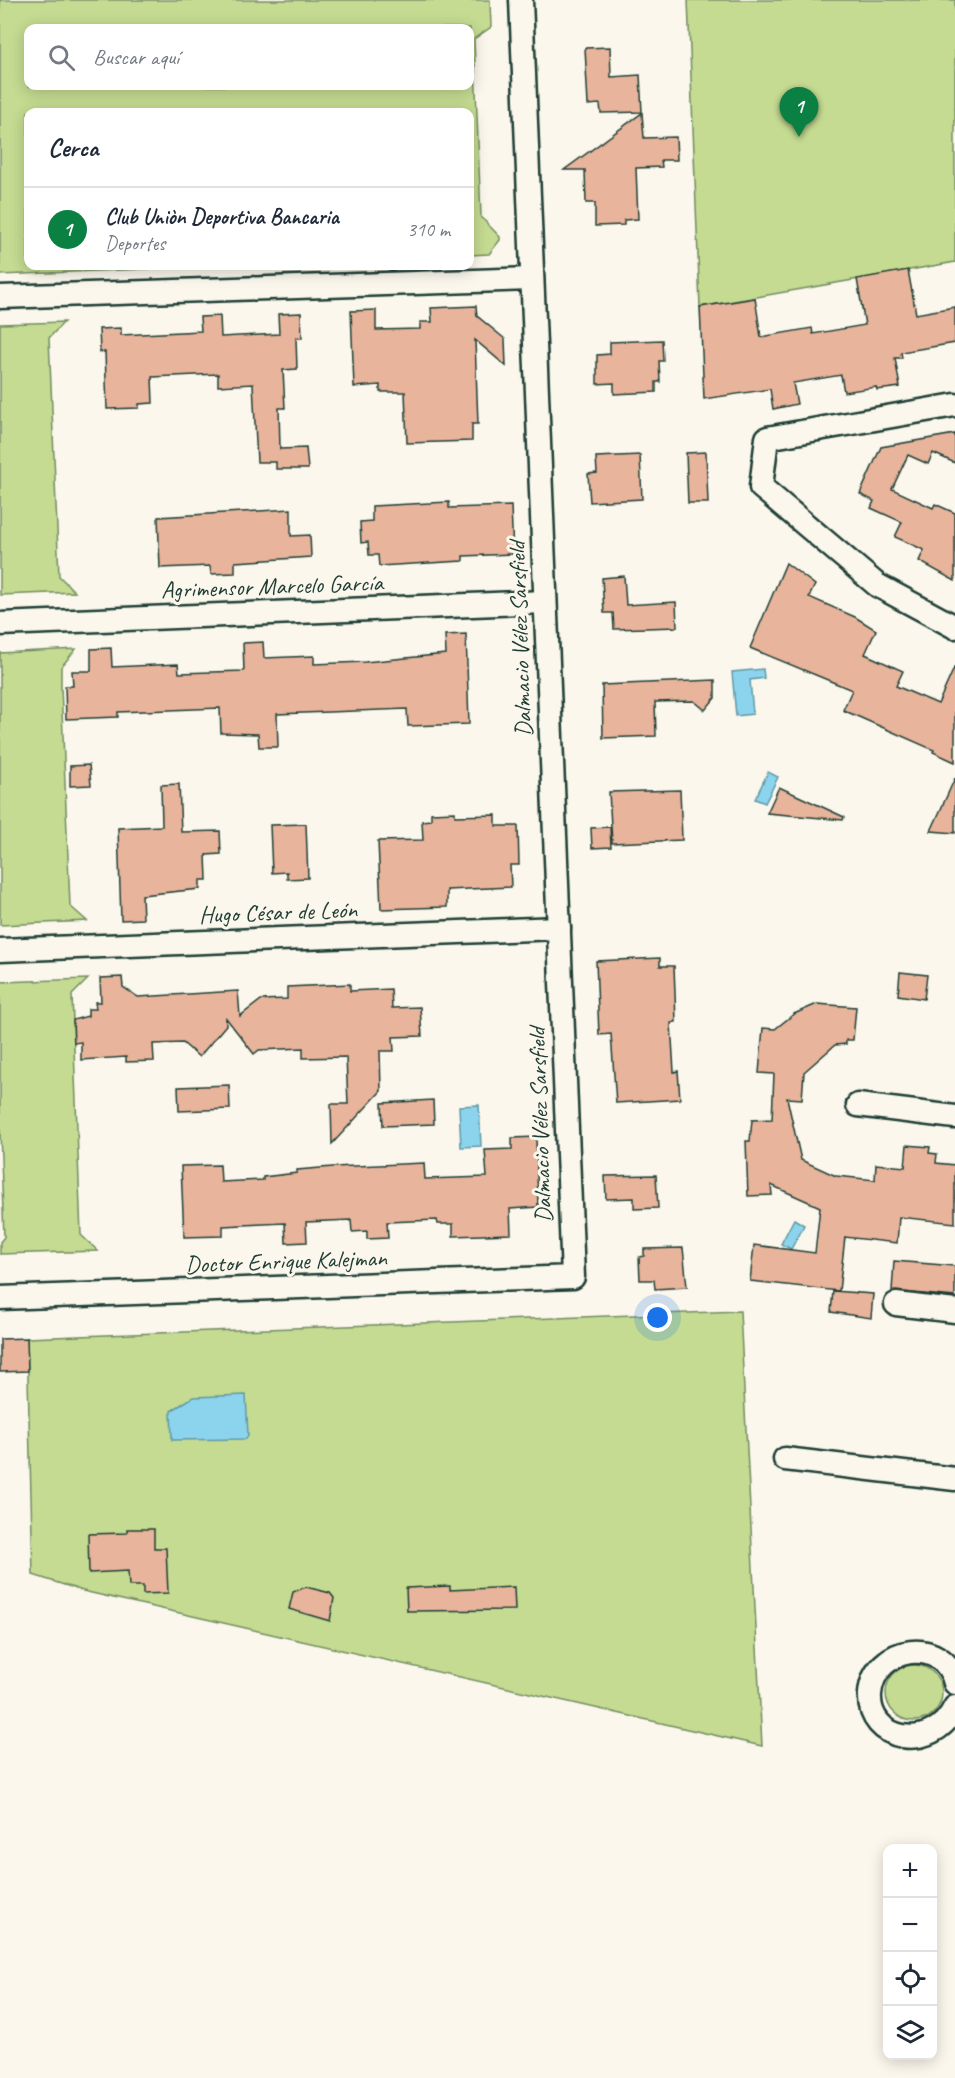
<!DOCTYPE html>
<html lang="es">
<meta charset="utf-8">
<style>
body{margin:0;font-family:Caveat,sans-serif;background:#f2f2f3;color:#1f2937}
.controls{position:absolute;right:18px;bottom:18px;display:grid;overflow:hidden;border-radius:12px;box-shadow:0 3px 15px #0003}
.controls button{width:54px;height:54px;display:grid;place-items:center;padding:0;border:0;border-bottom:2px solid #e0e1e3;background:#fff;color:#1f2937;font:30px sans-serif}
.you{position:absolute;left:658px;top:1318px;width:21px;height:21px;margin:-15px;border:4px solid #fff;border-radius:50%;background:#1a73e8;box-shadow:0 0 0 9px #1a73e833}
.badge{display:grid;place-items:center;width:39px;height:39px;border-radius:50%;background:#0b8043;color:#fff;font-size:20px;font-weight:700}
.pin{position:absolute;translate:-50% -50px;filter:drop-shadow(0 2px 3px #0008)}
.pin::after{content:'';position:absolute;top:32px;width:21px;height:18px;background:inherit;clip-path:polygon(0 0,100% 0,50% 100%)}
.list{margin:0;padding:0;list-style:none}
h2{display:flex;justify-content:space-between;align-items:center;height:78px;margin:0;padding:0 24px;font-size:26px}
h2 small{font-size:20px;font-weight:400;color:#747a83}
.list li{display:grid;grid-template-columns:39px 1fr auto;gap:18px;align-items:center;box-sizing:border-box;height:84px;padding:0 24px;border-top:2px solid #e0e1e3}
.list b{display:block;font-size:22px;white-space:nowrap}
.list p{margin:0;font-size:20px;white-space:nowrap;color:#747a83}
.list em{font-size:20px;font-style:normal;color:#747a83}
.icon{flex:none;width:33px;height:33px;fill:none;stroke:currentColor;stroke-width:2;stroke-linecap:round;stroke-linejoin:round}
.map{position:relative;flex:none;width:955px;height:2078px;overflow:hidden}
.search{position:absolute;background:#fff;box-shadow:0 3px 15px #0003;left:24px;top:24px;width:450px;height:66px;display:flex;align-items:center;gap:15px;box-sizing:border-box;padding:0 21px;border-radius:12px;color:#747a83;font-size:22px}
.panel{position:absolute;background:#fff;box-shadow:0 3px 15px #0003;left:24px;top:108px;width:450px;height:162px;border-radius:12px}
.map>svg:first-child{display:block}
.green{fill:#c4db91;stroke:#728c62;stroke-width:1.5;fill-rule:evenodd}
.water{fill:#8cd4ee;stroke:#6098a4;stroke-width:1.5}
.building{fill:#e8b49b;stroke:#1f3d34;stroke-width:1.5}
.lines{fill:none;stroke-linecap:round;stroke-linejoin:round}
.minor-casing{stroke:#1f3d34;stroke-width:27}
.minor{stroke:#fbf7ec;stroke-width:22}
.labels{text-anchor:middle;stroke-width:6;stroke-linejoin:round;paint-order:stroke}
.street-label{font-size:24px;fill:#1f3d34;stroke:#fbf7ec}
</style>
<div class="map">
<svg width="955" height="2078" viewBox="0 0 955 2078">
<rect width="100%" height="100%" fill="#fbf7ec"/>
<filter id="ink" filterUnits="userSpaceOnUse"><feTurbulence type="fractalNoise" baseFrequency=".0167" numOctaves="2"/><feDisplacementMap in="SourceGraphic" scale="12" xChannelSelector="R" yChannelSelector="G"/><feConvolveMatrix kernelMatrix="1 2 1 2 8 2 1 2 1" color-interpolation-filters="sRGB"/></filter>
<g filter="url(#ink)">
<g class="green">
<path d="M0 0H490L491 27 474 39 481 217 500 237V240L489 254 470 255V112H28V266H219L0 275ZM28 28H470V86H28Z"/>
<path d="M688 0H955V262L700 307Z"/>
<path d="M64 322 49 338 59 576 75 592 0 595V324Z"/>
<path d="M76 649 61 667V686L70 906 87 921 0 925V653Z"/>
<path d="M88 979 72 995 81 1235 98 1251 0 1254V1242L4 1237 0 1132V982Z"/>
<path d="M740 1311 762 1746 83 1591 33 1575 27 1338Z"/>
<circle cx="914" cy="1693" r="28"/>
</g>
<g class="water">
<path d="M763 669 764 678 750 680 753 714 736 716 732 672Z"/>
<path d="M768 772 778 777 765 803 755 799Z"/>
<path d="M479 1105 481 1146 461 1147 459 1106Z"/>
<path d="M794 1219 804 1225 791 1249 781 1244Z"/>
<path d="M246 1395 248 1436 245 1439 172 1440 171 1411 193 1397Z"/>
</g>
<g class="building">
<path d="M610 47 611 77 640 75 642 112 601 113 600 104 588 105 585 48Z"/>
<path d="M642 113 644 138 676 137 677 160H661L662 167 636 168 638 219 624 220V225L595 226V203H586L585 170H564Z"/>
<path d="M908 270 916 314 955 307V343L901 352 902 358H895L900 387 877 390 876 387 844 392 841 375 793 383 797 404 773 409 770 389 704 399 700 307 755 298 761 337 812 328 813 334 865 325 857 279Z"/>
<path d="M476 306 477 316 505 339 506 366 475 340 478 424H472V441L407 443 405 392H380V385L354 387 351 311 376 310V330L420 329V322H432L431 308Z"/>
<path d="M301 313 302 338H296L297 369 283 370 285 408H279L280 449 306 448 308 469H276V462H257L253 384 218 386V374L152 377 153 403 139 404V408L107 409 105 352H100L99 329 121 328V335L201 331 200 317 220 316 221 337 279 334 278 314Z"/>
<path d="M662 340 663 361H659L660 382H656V392L614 394V383L597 384V355L610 354V342Z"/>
<path d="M955 434V463L933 453 928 464 908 455 892 489 933 508 935 504 955 513V581L919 561 924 550 895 537 902 522 871 508 874 501 860 494 881 447Z"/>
<path d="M706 452 708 503H688L686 453Z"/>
<path d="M640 455 642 499 590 502 588 474 597 473 596 457Z"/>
<path d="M449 502V508L511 506 513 554 463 556V561L379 566 378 555H369L368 542 361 543 360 522 372 521V506Z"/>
<path d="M291 509V536L310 535 311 557 235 562V573L211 574 210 566 160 568 158 517Z"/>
<path d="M786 563 815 585 809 597 855 617 876 630 865 654 903 671 896 686 938 704 955 666V762L933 752 934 750 843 710 852 690 750 648Z"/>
<path d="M624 576 626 605 676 602 677 627 614 629 613 613H604L602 578Z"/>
<path d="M466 634 469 724 408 726 407 709 277 714 278 747H259L258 734 221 733 220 708 118 712V717L66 719 65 686H73L72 671H91V649L111 648 112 667 178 664 179 673 244 671 243 643 263 642 264 658 314 656V664L365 662 446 654 445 635Z"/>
<path d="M715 680V698L705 710 694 701 655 702 656 736 603 738 602 685Z"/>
<path d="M89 765 91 785 70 786V766Z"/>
<path d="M955 778V833L931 831Z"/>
<path d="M179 784 181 832 220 831 221 854 206 855 207 880H200V889L142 895 143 919 121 920 118 828 162 826 161 785Z"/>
<path d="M779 787 844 817 843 820 767 813Z"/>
<path d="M680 790 682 840 612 843 609 792Z"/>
<path d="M455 812V816L496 815V826H518L519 865H510L511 887 447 890V907L381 909 378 841 423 840 422 821 431 820V813Z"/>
<path d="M306 824 308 878 287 879V872L272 873 270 825Z"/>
<path d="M610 827 611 847 592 848 591 828Z"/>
<path d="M660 958V966H674L676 1022 671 1023 674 1072 678 1071 680 1099 616 1103 611 1034 599 1035 596 961Z"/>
<path d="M900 972 927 975 924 999 898 995Z"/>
<path d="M122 977 123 987 138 997 238 991 240 1016 261 1000 287 999V987L350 984V991L391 989 392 1008 420 1007 422 1036 393 1037 394 1051H380L381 1091 332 1144 331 1104H348L346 1057 303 1058V1048L259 1050 254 1054 226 1018V1025L199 1057 183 1043 153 1044 154 1061 126 1062V1057L81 1060V1042L74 1043 73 1020 88 1016V1009H96L95 1002H101L100 978Z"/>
<path d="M817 1004 856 1007 853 1040H846V1044L835 1045 804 1072 802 1099 787 1098 801 1160 836 1176 875 1180 876 1164 905 1167 907 1145 930 1147 929 1153 937 1154 936 1163 955 1165V1223L899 1217 897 1243 845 1237 839 1291 750 1281 754 1245 815 1253 820 1207 771 1185 772 1195 748 1196 746 1141H750L752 1120 772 1119 774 1074 759 1073 763 1028 775 1029 794 1014Z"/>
<path d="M229 1085 230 1109 179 1111 178 1087Z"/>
<path d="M433 1100 434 1124 383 1126 382 1103Z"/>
<path d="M536 1137 538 1207 510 1209 511 1234 453 1236V1224H438L437 1220 387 1222 388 1238 367 1239V1231L352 1232 351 1220 306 1222 307 1242 286 1243 285 1223 223 1226V1236L184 1237 181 1166 220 1165 221 1182 263 1180V1177L297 1173V1170L333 1167 424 1163 425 1179 487 1177 485 1150 512 1149V1138Z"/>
<path d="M656 1175 658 1208 634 1209V1198L606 1199 605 1176Z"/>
<path d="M683 1248 687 1287 655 1289 654 1280H640L639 1257 644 1256V1249Z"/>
<path d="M894 1261 955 1266V1297L892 1291Z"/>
<path d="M833 1291 873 1294 871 1318 831 1312Z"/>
<path d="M27 1338 28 1371 0 1372V1339Z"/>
<path d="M127 1529H154V1548H166L168 1593 143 1594V1586H129L128 1571 89 1573 88 1534 127 1533Z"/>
<path d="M450 1586V1590L514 1587 515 1610 407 1611 406 1588Z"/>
<path d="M306 1587 330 1593 334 1598 330 1621 289 1609 293 1592Z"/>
</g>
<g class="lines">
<g class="minor-casing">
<g id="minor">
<path d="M0 297 532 279"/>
<path d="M955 405 767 438 761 487 877 585 955 627"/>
<path d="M0 624 545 602"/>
<path d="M0 950 559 928"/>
<path d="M858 1105 955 1117"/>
<path d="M0 1298 573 1277 521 0"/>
<path d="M896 1304 955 1311"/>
<path d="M785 1459 955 1479"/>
<path d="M955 1683C945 1636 874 1644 870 1694 867 1742 933 1754 955 1707"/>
</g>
</g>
<use href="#minor" class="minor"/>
</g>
</g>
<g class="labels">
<g class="street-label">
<text transform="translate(272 586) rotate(-2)" y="8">Agrimensor Marcelo García</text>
<text transform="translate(520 639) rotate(-92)" y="8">Dalmacio Vélez Sarsfield</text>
<text transform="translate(278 912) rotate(-2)" y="8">Hugo César de León</text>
<text transform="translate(540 1125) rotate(-92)" y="8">Dalmacio Vélez Sarsfield</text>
<text transform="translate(286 1261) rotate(-2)" y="8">Doctor Enrique Kalejman</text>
</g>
</g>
</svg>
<div class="controls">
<button>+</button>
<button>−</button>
<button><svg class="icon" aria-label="locate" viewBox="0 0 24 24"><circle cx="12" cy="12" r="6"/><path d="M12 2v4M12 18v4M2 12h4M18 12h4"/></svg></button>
<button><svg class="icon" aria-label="layers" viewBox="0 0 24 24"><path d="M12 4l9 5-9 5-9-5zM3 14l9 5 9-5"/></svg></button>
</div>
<div class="you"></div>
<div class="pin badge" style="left:799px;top:137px">1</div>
<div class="search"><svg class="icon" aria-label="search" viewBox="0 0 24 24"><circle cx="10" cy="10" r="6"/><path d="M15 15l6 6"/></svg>Buscar aquí</div>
<section class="panel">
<h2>Cerca<small></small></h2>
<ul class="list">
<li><span class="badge">1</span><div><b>Club Uniòn Deportiva Bancaria</b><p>Deportes</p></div><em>310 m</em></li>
</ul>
</section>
</div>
